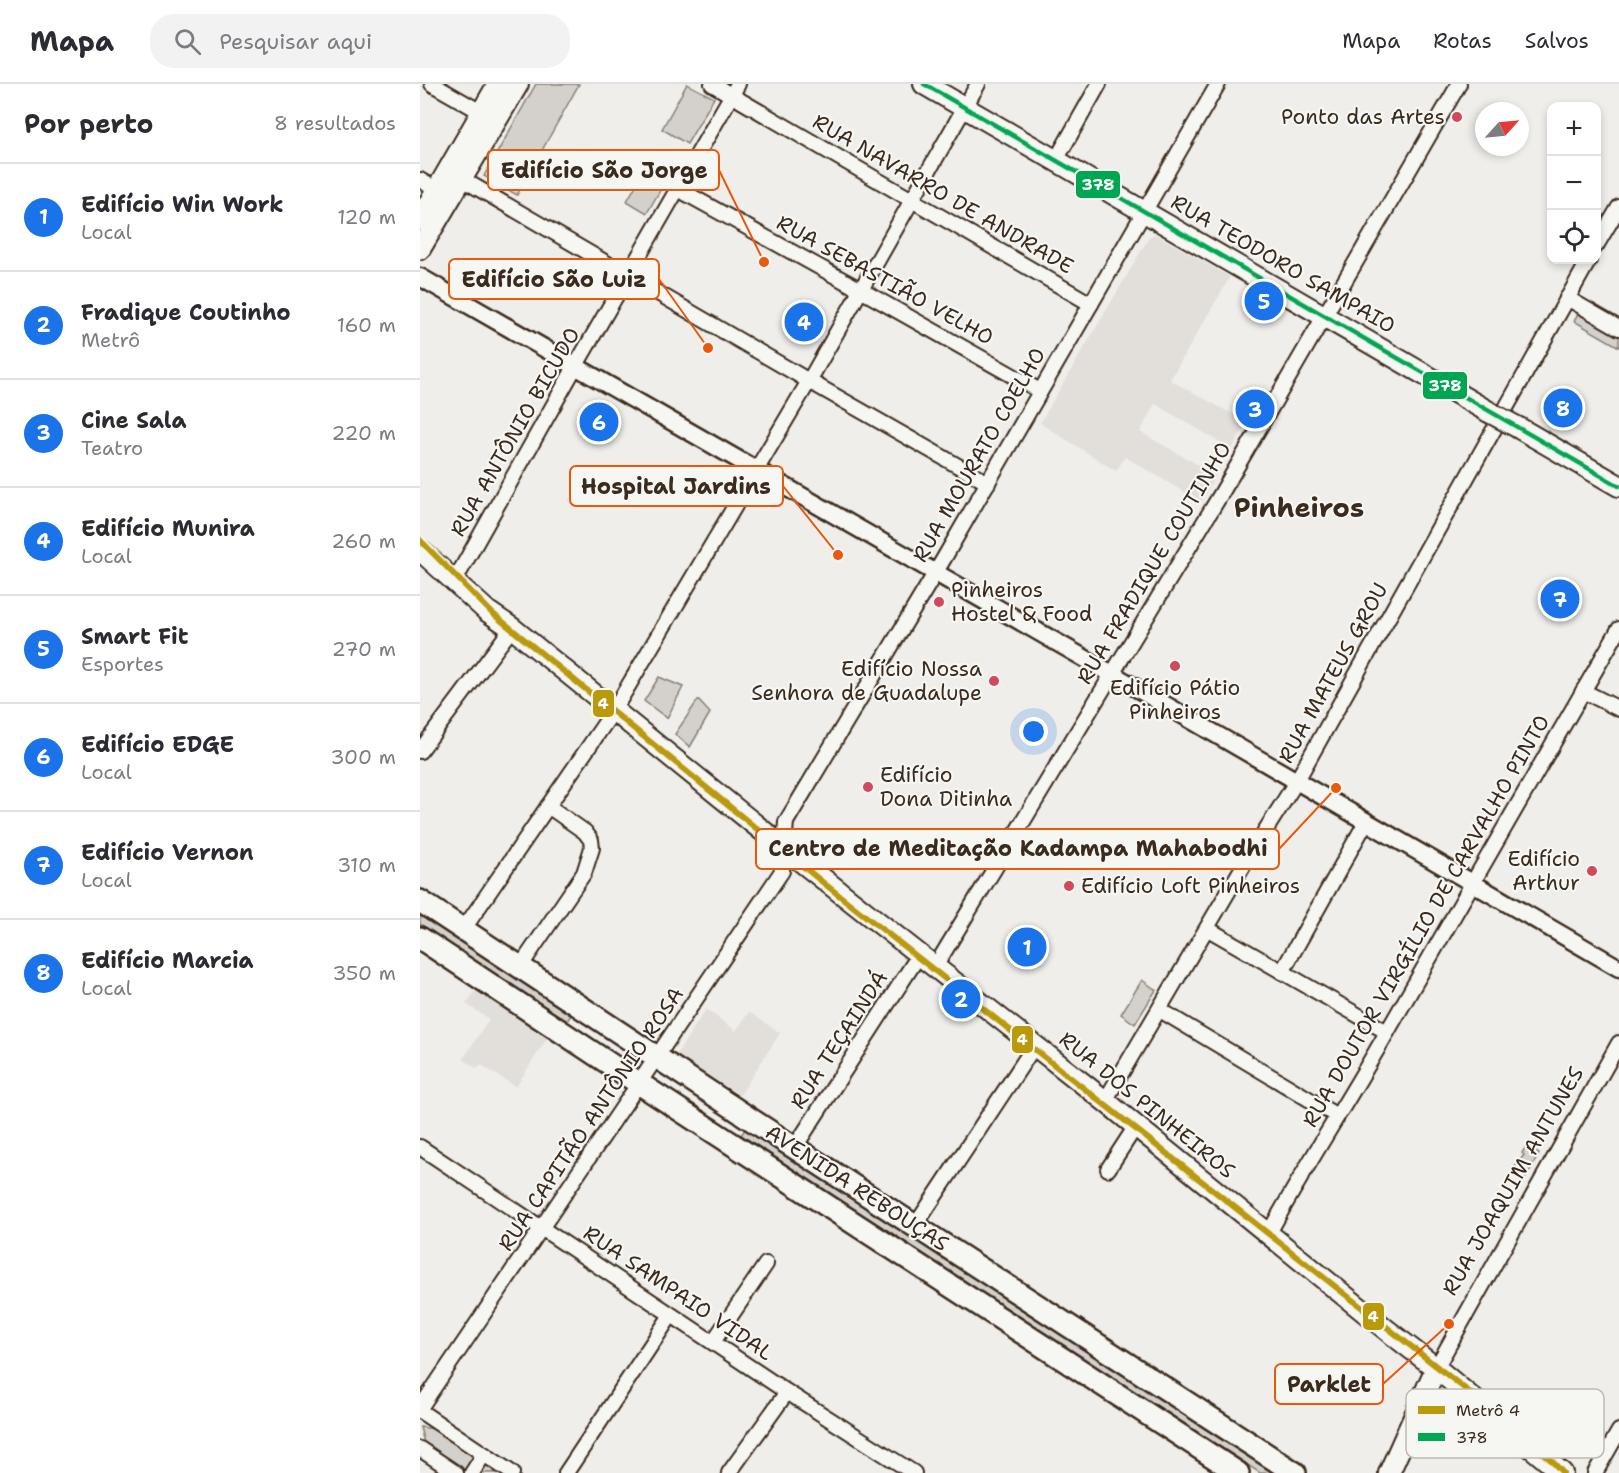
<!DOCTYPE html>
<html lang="pt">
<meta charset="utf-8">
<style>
body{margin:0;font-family:"Shantell Sans",sans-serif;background:#f2f2f3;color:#2b2b33}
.controls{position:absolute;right:18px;top:18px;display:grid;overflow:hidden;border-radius:12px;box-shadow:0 3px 9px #0003}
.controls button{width:54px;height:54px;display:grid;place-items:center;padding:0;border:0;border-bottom:2px solid #e1e1e2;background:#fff;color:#2b2b33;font:30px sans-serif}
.compass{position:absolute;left:1055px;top:18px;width:54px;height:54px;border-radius:50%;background:#fff;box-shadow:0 3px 9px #0003;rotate:63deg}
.you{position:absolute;left:614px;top:648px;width:21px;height:21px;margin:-15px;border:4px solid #fff;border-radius:50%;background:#1a73e8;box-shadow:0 0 0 9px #1a73e833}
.badge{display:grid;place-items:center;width:39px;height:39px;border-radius:50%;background:#1a73e8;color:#fff;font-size:20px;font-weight:700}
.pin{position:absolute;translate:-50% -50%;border:3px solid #fff;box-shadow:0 2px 6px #0006}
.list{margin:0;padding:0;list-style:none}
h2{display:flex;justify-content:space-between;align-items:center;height:78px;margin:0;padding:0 24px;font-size:26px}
h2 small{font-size:20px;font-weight:400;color:#7c7c81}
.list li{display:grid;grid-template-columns:39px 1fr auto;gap:18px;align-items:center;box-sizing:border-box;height:108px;padding:0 24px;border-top:2px solid #e1e1e2}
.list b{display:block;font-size:22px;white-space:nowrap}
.list p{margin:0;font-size:20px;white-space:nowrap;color:#7c7c81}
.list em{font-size:20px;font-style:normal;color:#7c7c81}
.icon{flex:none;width:33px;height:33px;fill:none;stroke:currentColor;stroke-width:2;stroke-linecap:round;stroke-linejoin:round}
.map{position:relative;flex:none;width:1199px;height:1389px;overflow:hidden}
header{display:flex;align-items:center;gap:36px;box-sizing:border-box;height:84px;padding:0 30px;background:#fff;border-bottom:2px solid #e1e1e2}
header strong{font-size:28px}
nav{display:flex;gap:33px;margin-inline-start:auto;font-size:21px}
.search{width:420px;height:54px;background:#f2f2f3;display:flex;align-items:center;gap:15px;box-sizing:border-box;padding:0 21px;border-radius:24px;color:#7c7c81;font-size:22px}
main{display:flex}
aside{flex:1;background:#fff}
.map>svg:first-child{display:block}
.built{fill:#e2dfdb}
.green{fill:#d4d1cc;stroke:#887e75;stroke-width:1.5}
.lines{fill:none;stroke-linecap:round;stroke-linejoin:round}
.minor-casing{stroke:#3b2a1e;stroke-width:18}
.tertiary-casing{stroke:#3b2a1e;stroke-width:21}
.secondary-casing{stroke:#3b2a1e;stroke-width:24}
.primary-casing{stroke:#3b2a1e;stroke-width:26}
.minor{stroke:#f6f6f2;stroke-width:14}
.tertiary{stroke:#f6f6f2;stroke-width:16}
.secondary{stroke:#f6f6f2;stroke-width:20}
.primary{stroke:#f6f6f2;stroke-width:21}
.secondary-bridge-casing{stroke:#3b2a1e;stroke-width:24;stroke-linecap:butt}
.secondary-bridge{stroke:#f6f6f2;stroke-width:20}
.bus-1-casing{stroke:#f6f6f2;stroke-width:9}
.bus-1{stroke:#00a651;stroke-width:4.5}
.metro-1-casing{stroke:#f6f6f2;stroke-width:10}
.metro-1{stroke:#ba990a;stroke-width:6}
.poi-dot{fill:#d1495b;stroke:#f6f6f2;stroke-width:2}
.labels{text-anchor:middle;stroke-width:4.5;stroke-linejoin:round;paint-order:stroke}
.poi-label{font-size:21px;fill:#3b2a1e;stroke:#f6f6f2;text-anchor:end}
.street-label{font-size:21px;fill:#3b2a1e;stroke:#f6f6f2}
.district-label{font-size:27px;font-weight:bold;fill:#3b2a1e;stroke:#f6f6f2}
.key{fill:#f6f6f2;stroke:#beb9b2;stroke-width:1.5}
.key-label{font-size:16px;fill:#3b2a1e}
.leader{fill:none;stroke:#e8590c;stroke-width:2}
.callout-dot{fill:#e8590c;stroke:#f6f6f2;stroke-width:2}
.callout{fill:#f6f6f2;stroke:#e8590c;stroke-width:2}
.callout-label{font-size:22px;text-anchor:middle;font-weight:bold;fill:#3b2a1e}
.line-badge{stroke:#f6f6f2;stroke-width:2}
.badge-label{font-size:16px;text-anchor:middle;font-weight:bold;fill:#fff}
</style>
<header>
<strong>Mapa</strong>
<div class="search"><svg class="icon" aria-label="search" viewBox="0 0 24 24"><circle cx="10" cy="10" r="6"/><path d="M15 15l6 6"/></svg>Pesquisar aqui</div>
<nav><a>Mapa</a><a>Rotas</a><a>Salvos</a></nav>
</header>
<main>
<aside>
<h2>Por perto<small>8 resultados</small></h2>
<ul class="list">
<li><span class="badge">1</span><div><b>Edifício Win Work</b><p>Local</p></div><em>120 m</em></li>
<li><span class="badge">2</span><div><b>Fradique Coutinho</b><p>Metrô</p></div><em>160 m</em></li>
<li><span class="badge">3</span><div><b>Cine Sala</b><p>Teatro</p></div><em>220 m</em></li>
<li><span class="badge">4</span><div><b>Edifício Munira</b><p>Local</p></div><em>260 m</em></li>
<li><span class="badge">5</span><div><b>Smart Fit</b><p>Esportes</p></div><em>270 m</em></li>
<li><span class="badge">6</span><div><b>Edifício EDGE</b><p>Local</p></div><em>300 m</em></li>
<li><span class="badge">7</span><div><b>Edifício Vernon</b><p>Local</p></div><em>310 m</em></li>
<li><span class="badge">8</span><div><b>Edifício Marcia</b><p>Local</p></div><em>350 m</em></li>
</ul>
</aside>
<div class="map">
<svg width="1199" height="1389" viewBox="0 0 1199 1389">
<rect width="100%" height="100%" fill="#efeeea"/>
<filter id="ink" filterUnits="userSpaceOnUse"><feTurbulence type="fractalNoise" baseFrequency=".0167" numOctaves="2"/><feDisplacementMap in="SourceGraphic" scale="12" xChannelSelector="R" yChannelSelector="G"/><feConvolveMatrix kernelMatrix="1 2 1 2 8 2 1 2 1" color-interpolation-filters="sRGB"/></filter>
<g filter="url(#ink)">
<g class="built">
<path d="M735 150 810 193 750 296 827 338 812 365 735 320 720 348 796 391 781 418 705 373 696 387 620 339 730 152Z"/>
<path d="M57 904 129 951 96 1003 61 981 56 984 43 975 69 935 46 920Z"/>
<path d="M286 925 316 947 329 928 360 949 320 1011 256 971Z"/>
</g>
<g class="green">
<path d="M116 0H159L97 111 64 92Z"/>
<path d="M267 0 294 14 267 60 242 45Z"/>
<path d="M230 77 250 89 227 129 207 117Z"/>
<path d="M1161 224 1199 246V263L1154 237Z"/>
<path d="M239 593 263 603 247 634 224 617Z"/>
<path d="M278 616 290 629 270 663 255 650Z"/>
<path d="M0 831 151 931 147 937 0 840Z"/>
<path d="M722 896 736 906 715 940 701 930Z"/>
<path d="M325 1045 853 1389H840L321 1051Z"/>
<path d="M1106 1063 1119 1070 1105 1095 1092 1087 1104 1071 1102 1069Z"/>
<path d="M0 1343 15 1345 86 1389H44L4 1359Z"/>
</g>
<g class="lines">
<g class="minor-casing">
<g id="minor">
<path d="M12 0 61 28"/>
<path d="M292 0 671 220"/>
<path d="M636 76 679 0"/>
<path d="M42 95 389 297 568 399"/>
<path d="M0 96 17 106"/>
<path d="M258 105 439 205 620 307"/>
<path d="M1176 162 1199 123"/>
<path d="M1147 214 1199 244"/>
<path d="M34 498 155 283 318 0"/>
<path d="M1163 607 1199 625"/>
<path d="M0 667 92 544"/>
<path d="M788 845 967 948"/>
<path d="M43 846 194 626 389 297 558 0"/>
<path d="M100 883 164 789 172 764 171 756 165 748 128 722"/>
<path d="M515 883 801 410 1039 0"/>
<path d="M862 888 946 738"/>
<path d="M740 926 917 1032"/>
<path d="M685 1017 828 774 876 698 1169 176"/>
<path d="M0 1063 367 1308 494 1389"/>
<path d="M375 1063 499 871"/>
<path d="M688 1085 716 1042"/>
<path d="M495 1142 615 961"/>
<path d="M849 1149C886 1081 928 1017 966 950 1044 815 1120 680 1199 545"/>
<path d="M293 1258 346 1180"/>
<path d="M1016 1284 1199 959"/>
<path d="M0 1324 362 787 366 738 523 476 798 0"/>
<path d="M0 1327 92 1389"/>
<path d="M0 1365 36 1389"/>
<path d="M52 1389 64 1370"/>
<path d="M146 1389 251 1231"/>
<path d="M309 1389 367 1308"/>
<path d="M1175 1389 1199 1347"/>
</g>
</g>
<g class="tertiary-casing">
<path id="tertiary" d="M0 193 692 590 1199 884"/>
</g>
<g class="secondary-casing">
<g id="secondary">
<path d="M504 0 1069 328"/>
<path d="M0 135 78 0"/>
<path d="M0 165 98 0"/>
<path d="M1099 344 1199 402"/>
<path d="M0 466 67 527 92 544 364 764 685 1017 968 1247 1016 1284 1142 1389"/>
<path d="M969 1389 1016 1284"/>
</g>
</g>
<g class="primary-casing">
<g id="primary">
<path d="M0 817 335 1038 875 1389"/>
<path d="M0 854 220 1000 818 1389"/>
</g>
</g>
<use href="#minor" class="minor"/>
<use href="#tertiary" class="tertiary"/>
<use href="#secondary" class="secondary"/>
<use href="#primary" class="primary"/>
<g class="secondary-bridge-casing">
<path id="secondary-bridge" d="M1069 328 1099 344"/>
</g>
<use href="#secondary-bridge" class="secondary-bridge"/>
<g class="bus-1-casing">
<path id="bus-1" d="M504 0 1199 402"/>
</g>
<use href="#bus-1" class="bus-1"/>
<g class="metro-1-casing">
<path id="metro-1" d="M0 456 72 529 401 797 1063 1319 1131 1376 1143 1389"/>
</g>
<use href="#metro-1" class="metro-1"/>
</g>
</g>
<g class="poi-dot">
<circle cx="1037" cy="33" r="6"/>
<circle cx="519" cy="518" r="6"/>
<circle cx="755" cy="582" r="6"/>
<circle cx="574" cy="597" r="6"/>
<circle cx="448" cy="703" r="6"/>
<circle cx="1172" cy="787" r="6"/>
<circle cx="649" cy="802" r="6"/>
</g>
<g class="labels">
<g class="poi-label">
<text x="1025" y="40">Ponto das Artes</text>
<text x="531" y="513" text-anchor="start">Pinheiros<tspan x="531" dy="24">Hostel &amp; Food</tspan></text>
<text x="562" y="592">Edifício Nossa<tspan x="562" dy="24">Senhora de Guadalupe</tspan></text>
<text x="755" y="611" text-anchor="middle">Edifício Pátio<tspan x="755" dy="24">Pinheiros</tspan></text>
<text x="460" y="698" text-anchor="start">Edifício<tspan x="460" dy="24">Dona Ditinha</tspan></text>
<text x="1160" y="782">Edifício<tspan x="1160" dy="24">Arthur</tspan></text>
<text x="661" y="809" text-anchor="start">Edifício Loft Pinheiros</text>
</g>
<g class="street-label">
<text transform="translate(523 110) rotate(30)" y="7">RUA NAVARRO DE ANDRADE</text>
<text transform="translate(863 180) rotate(30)" y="7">RUA TEODORO SAMPAIO</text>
<text transform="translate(465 196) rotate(29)" y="7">RUA SEBASTIÃO VELHO</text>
<text transform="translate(95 348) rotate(-60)" y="7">RUA ANTÔNIO BICUDO</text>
<text transform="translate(559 371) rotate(-60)" y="7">RUA MOURATO COELHO</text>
<text transform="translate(734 479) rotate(-59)" y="7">RUA FRADIQUE COUTINHO</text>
<text transform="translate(913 589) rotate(-61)" y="7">RUA MATEUS GROU</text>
<text transform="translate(1006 837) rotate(-60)" y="7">RUA DOUTOR VIRGÍLIO DE CARVALHO PINTO</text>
<text transform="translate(419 956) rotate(-57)" y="7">RUA TEÇAINDÁ</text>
<text transform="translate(727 1021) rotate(39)" y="7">RUA DOS PINHEIROS</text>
<text transform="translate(171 1035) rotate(-56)" y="7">RUA CAPITÃO ANTÔNIO ROSA</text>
<text transform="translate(1093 1097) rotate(-60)" y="7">RUA JOAQUIM ANTUNES</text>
<text transform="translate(437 1104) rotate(33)" y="7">AVENIDA REBOUÇAS</text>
<text transform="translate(258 1209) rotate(34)" y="7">RUA SAMPAIO VIDAL</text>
</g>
<g class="district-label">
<text x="879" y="433">Pinheiros</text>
</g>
</g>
<rect x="986" y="1305" width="198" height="69" rx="9" class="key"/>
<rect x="998" y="1322" width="27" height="8" fill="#ba990a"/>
<rect x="998" y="1349" width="27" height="8" fill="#00a651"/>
<g class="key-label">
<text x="1036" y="1332">Metrô 4</text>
<text x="1036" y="1359">378</text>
</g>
<path class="leader" d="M344 178L299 86M288 264L239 195M418 471L363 402M916 704L859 765M1029 1240L963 1300"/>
<g class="callout-dot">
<circle cx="344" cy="178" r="6"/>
<circle cx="288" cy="264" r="6"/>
<circle cx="418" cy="471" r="6"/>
<circle cx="916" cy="704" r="6"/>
<circle cx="1029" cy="1240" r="6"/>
</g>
<g class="callout">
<rect x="68" y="66" width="231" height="40" rx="6"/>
<rect x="29" y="175" width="210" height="40" rx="6"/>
<rect x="150" y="382" width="213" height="40" rx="6"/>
<rect x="336" y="745" width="523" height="40" rx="6"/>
<rect x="855" y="1280" width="108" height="40" rx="6"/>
</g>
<g class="callout-label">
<text x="184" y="94">Edifício São Jorge</text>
<text x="134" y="203">Edifício São Luiz</text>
<text x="256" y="410">Hospital Jardins</text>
<text x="598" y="772">Centro de Meditação Kadampa Mahabodhi</text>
<text x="909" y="1308">Parklet</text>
</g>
<g class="line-badge">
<rect x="655" y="86" width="46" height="29" rx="6" fill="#00a651"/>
<rect x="1002" y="287" width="46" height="29" rx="6" fill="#00a651"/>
<rect x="172" y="605" width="23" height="29" rx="6" fill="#ba990a"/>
<rect x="591" y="941" width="23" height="29" rx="6" fill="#ba990a"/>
<rect x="942" y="1218" width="23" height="29" rx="6" fill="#ba990a"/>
</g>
<g class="badge-label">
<text x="678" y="106">378</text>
<text x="1025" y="307">378</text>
<text x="183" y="625">4</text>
<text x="602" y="961">4</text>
<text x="953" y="1238">4</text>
</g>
</svg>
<div class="controls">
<button>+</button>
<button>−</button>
<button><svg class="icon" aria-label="locate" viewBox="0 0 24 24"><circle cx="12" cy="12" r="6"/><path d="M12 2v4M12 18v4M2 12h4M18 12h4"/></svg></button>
</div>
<svg class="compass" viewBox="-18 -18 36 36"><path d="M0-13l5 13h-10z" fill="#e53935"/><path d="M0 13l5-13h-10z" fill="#7c7c81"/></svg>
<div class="you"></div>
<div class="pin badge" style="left:607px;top:863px">1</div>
<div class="pin badge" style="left:541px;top:915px">2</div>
<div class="pin badge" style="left:835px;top:325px">3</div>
<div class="pin badge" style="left:384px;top:238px">4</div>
<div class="pin badge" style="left:844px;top:217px">5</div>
<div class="pin badge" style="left:179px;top:338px">6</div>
<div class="pin badge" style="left:1140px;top:515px">7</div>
<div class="pin badge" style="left:1143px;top:324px">8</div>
</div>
</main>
